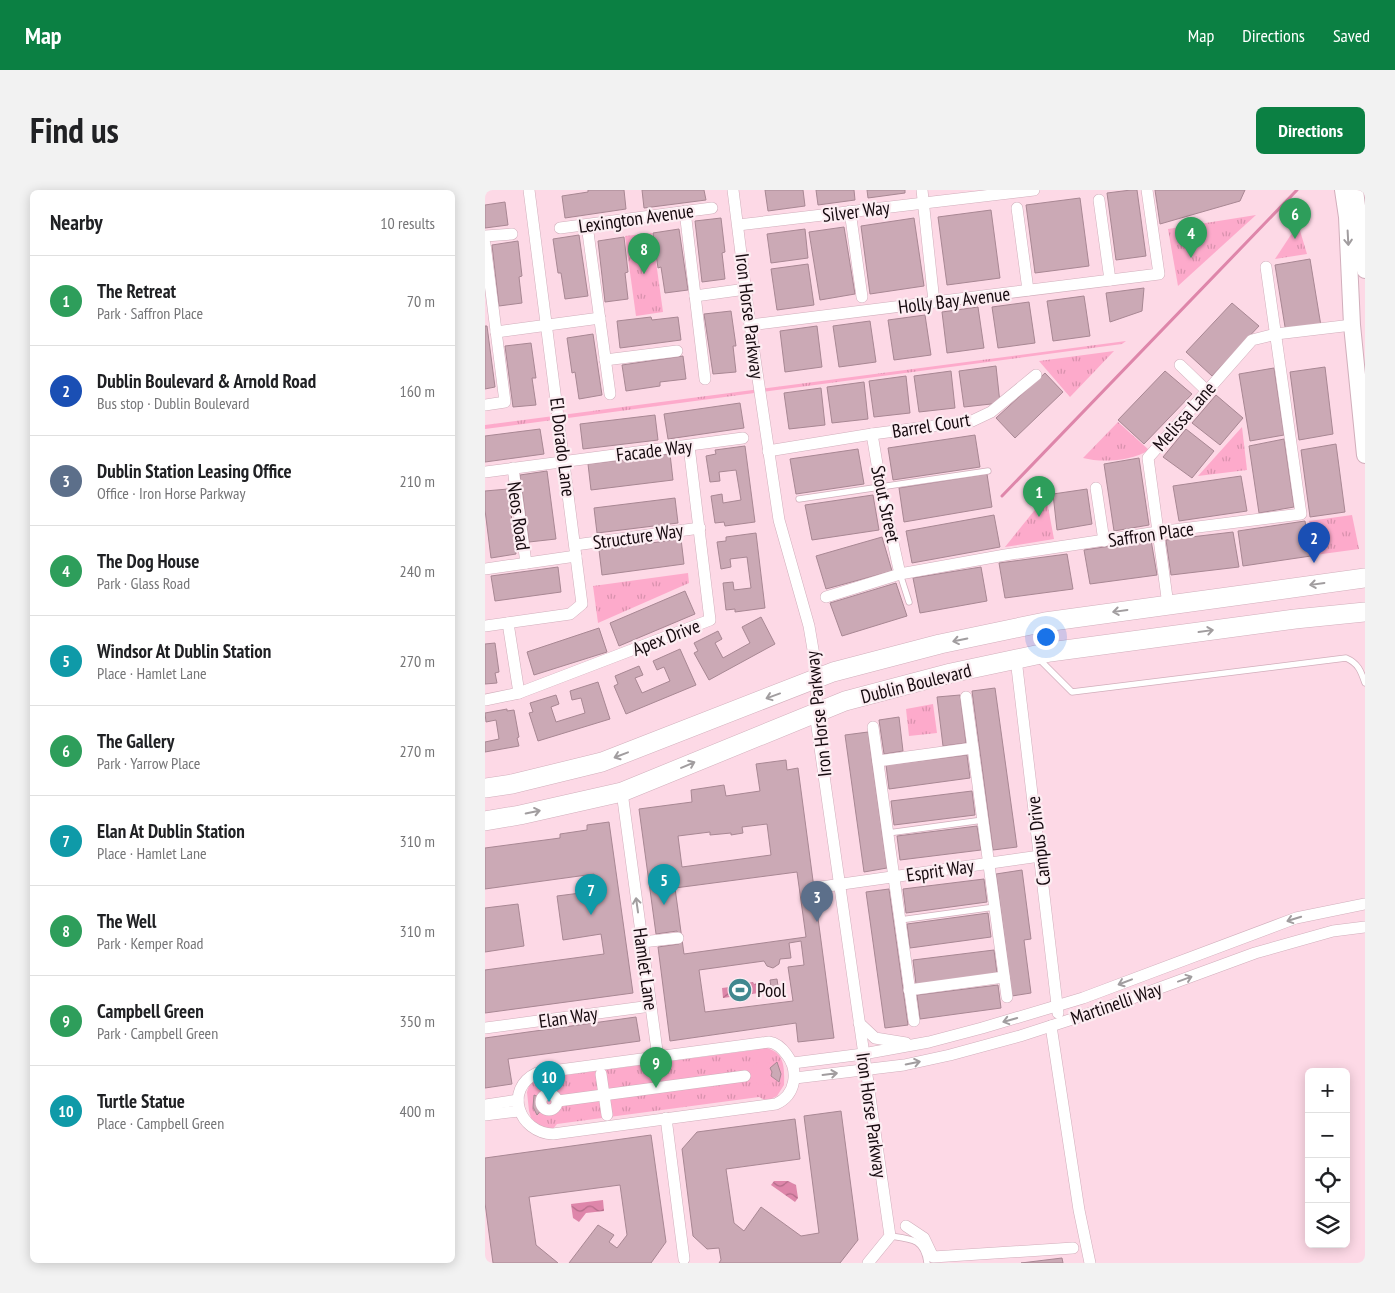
<!DOCTYPE html>
<meta charset="utf-8">
<style>
body{margin:0;font-family:"PT Sans Narrow",sans-serif;background:#f2f2f2;color:#202124}
.controls{position:absolute;right:15px;bottom:15px;display:grid;overflow:hidden;border-radius:8px;box-shadow:0 2px 12px #0003}
.controls button{width:45px;height:45px;display:grid;place-items:center;padding:0;border:0;border-bottom:1px solid #e0e0e0;background:#fff;color:#202124;font:25px sans-serif}
.you{position:absolute;left:560px;top:446px;width:18px;height:18px;margin:-12px;border:4px solid #fff;border-radius:50%;background:#1a73e8;box-shadow:0 0 0 8px #1a73e833}
.badge{display:grid;place-items:center;width:32px;height:32px;border-radius:50%;background:#0b8043;color:#fff;font-size:16px;font-weight:700}
.pin{position:absolute;translate:-50% -41px;filter:drop-shadow(0 1px 2px #0008)}
.pin::after{content:'';position:absolute;top:26px;width:18px;height:15px;background:inherit;clip-path:polygon(0 0,100% 0,50% 100%)}
.list{margin:0;padding:0;list-style:none}
h2{display:flex;justify-content:space-between;align-items:center;height:65px;margin:0;padding:0 20px;font-size:21px}
h2 small{font-size:16px;font-weight:400;color:#757577}
.list li{display:grid;grid-template-columns:32px 1fr auto;gap:15px;align-items:center;box-sizing:border-box;height:90px;padding:0 20px;border-top:1px solid #e0e0e0}
.list b{display:block;font-size:19px;white-space:nowrap}
.list p{margin:0;font-size:16px;white-space:nowrap;color:#757577}
.list em{font-size:16px;font-style:normal;color:#757577}
.icon{flex:none;width:28px;height:28px;fill:none;stroke:currentColor;stroke-width:2;stroke-linecap:round;stroke-linejoin:round}
.map{position:relative;flex:none;width:880px;height:1073px;overflow:hidden;border-radius:8px}
header{display:flex;align-items:center;gap:30px;box-sizing:border-box;height:70px;padding:0 25px;background:#0b8043;color:#fff}
header strong{font-size:24px}
nav{display:flex;gap:28px;margin-inline-start:auto;font-size:18px}
.intro{display:flex;align-items:center;justify-content:space-between;box-sizing:border-box;height:120px;padding:0 30px}
h1{margin:0;font-size:35px}
.button{padding:12px 22px;border-radius:8px;background:#0b8043;color:#fff;font-size:18px;font-weight:700}
main{display:flex;gap:30px;padding:0 30px}
aside{flex:1;background:#fff;border-radius:8px;box-shadow:0 2px 12px #0003}
.map>svg:first-child{display:block}
.park{fill:url(#park-tufts)}
.garden{fill:#fdaacb}
.water{fill:url(#water-waves)}
.lines{fill:none;stroke-linecap:round;stroke-linejoin:round}
.stream{stroke:#de86aa;stroke-width:3}
.building{fill:#cba9b5;stroke:#a88793;fill-rule:evenodd}
.lane-casing{stroke:#d1aebb;stroke-width:7}
.street-casing{stroke:#d1aebb;stroke-width:12}
.secondary-casing{stroke:#d1aebb;stroke-width:18}
.primary-casing{stroke:#d1aebb;stroke-width:20}
.lane{stroke:#fff;stroke-width:5.5}
.street{stroke:#fff;stroke-width:11}
.secondary{stroke:#fff;stroke-width:16}
.primary{stroke:#fff;stroke-width:19}
.oneway{stroke:#a19d9f}
.labels{text-anchor:middle;stroke-width:4.5;stroke-linejoin:round;paint-order:stroke}
.street-label{font-size:19px;fill:#15090e;stroke:#fcedf2}
.poi-label{font-size:19px;fill:#15090e;stroke:#fcedf2;text-anchor:start}
</style>
<header>
<strong>Map</strong>
<nav><a>Map</a><a>Directions</a><a>Saved</a></nav>
</header>
<div class="intro"><h1>Find us</h1><a class="button">Directions</a></div>
<main>
<aside>
<h2>Nearby<small>10 results</small></h2>
<ul class="list">
<li><span class="badge" style="background:#2e9e5b">1</span><div><b>The Retreat</b><p>Park · Saffron Place</p></div><em>70 m</em></li>
<li><span class="badge" style="background:#1a4fb4">2</span><div><b>Dublin Boulevard &amp; Arnold Road</b><p>Bus stop · Dublin Boulevard</p></div><em>160 m</em></li>
<li><span class="badge" style="background:#5c6f8a">3</span><div><b>Dublin Station Leasing Office</b><p>Office · Iron Horse Parkway</p></div><em>210 m</em></li>
<li><span class="badge" style="background:#2e9e5b">4</span><div><b>The Dog House</b><p>Park · Glass Road</p></div><em>240 m</em></li>
<li><span class="badge" style="background:#0f9aa8">5</span><div><b>Windsor At Dublin Station</b><p>Place · Hamlet Lane</p></div><em>270 m</em></li>
<li><span class="badge" style="background:#2e9e5b">6</span><div><b>The Gallery</b><p>Park · Yarrow Place</p></div><em>270 m</em></li>
<li><span class="badge" style="background:#0f9aa8">7</span><div><b>Elan At Dublin Station</b><p>Place · Hamlet Lane</p></div><em>310 m</em></li>
<li><span class="badge" style="background:#2e9e5b">8</span><div><b>The Well</b><p>Park · Kemper Road</p></div><em>310 m</em></li>
<li><span class="badge" style="background:#2e9e5b">9</span><div><b>Campbell Green</b><p>Park · Campbell Green</p></div><em>350 m</em></li>
<li><span class="badge" style="background:#0f9aa8">10</span><div><b>Turtle Statue</b><p>Place · Campbell Green</p></div><em>400 m</em></li>
</ul>
</aside>
<div class="map">
<svg width="880" height="1073" viewBox="0 0 880 1073">
<defs>
<pattern id="park-tufts" width="24" height="20" patternUnits="userSpaceOnUse" patternTransform="scale(1.25)"><rect width="24" height="20" fill="#fdaacb"/><path d="M3 7l-1-3M5 7V3M7 7l1-3M15 17l-1-3M17 17v-4M19 17l1-3" fill="none" stroke="#d891ad"/></pattern>
<pattern id="water-waves" width="16" height="10" patternUnits="userSpaceOnUse" patternTransform="scale(1.25)"><rect width="16" height="10" fill="#de86aa"/><path d="M0 5q4-4 8 0t8 0" fill="none" stroke="#b36c89"/></pattern>
</defs>
<rect width="100%" height="100%" fill="#fdd9e6"/>
<g class="park">
<path d="M771 25 693 96 683 39Z"/>
<path d="M813 34 822 64 790 69Z"/>
<path d="M167 43 178 122 151 126 140 46Z"/>
<path d="M641 151 637 154 0 239V235Z"/>
<path d="M629 161 585 207 554 171Z"/>
<path d="M633 232 664 260C647 271 617 273 598 268Z"/>
<path d="M757 237 762 280 713 286Z"/>
<path d="M561 306 569 349 520 357Z"/>
<path d="M867 325 874 359 830 365 824 331Z"/>
<path d="M203 383 204 393 113 433 108 396Z"/>
<path d="M448 514 452 543 424 546 421 519Z"/>
<path d="M273 856C298 860 300 871 299 895L292 906 282 911 274 907 72 934 67 940 53 937 46 928 44 921 42 902 44 896 53 887H66L269 860Z"/>
</g>
<circle class="garden" cx="278" cy="883" r="12"/>
<g class="water">
<path d="M268 792 269 794 272 793 274 803 238 808 237 798 260 795V793Z"/>
<path d="M289 991H303L311 995 313 1008 310 1012 286 995Z"/>
<path d="M118 1010 119 1021 101 1023 94 1032 88 1028 86 1014Z"/>
</g>
<g class="lines">
<path class="stream" d="M517 306 812 0"/>
</g>
<g class="building">
<path d="M103 0H139L141 19 80 28 77 6 103 2Z"/>
<path d="M157 0H219L221 10 159 18Z"/>
<path d="M280 0H318L320 16 283 21Z"/>
<path d="M331 0H369L370 10 333 15Z"/>
<path d="M382 0H420V3L383 8Z"/>
<path d="M646 0H652L661 66 631 70 622 3Z"/>
<path d="M670 0H760L755 11 675 34Z"/>
<path d="M595 8 604 76 550 83 541 15Z"/>
<path d="M20 12 23 35 0 38V15Z"/>
<path d="M506 20 515 88 462 95 453 27Z"/>
<path d="M236 28 240 62 237 63 240 89 217 92 210 31Z"/>
<path d="M429 28 439 96 385 104 376 36Z"/>
<path d="M359 37 370 104 335 110 324 42Z"/>
<path d="M194 39 203 100 180 103 176 77 173 78 168 43Z"/>
<path d="M320 39 323 68 286 73 282 44Z"/>
<path d="M94 45 103 106 80 109 76 83H73L68 49Z"/>
<path d="M139 47 143 82 140 83 143 109 120 112 113 51Z"/>
<path d="M33 51 37 86 34 87 37 113 14 116 7 55Z"/>
<path d="M825 69 836 136 801 143 790 75Z"/>
<path d="M323 74 329 115 292 120 286 79Z"/>
<path d="M659 98 657 121 625 132 621 103Z"/>
<path d="M599 106 605 146 568 151 562 111Z"/>
<path d="M544 112 550 153 513 158 507 117Z"/>
<path d="M747 113 774 136 727 186 701 162Z"/>
<path d="M493 117 499 158 462 163 457 122Z"/>
<path d="M246 121 251 156H248L251 182 228 184 219 124Z"/>
<path d="M440 125 446 165 409 170 403 130Z"/>
<path d="M166 127 167 130 193 127 196 150 135 158 132 131Z"/>
<path d="M385 131 391 172 354 177 348 136Z"/>
<path d="M0 136H2L10 197 0 199Z"/>
<path d="M332 136 337 177 300 182 295 141Z"/>
<path d="M108 144 117 205 94 209 90 182 87 183 82 148Z"/>
<path d="M46 153 51 188H47L51 215 28 217 20 156Z"/>
<path d="M198 166 201 189 175 192V196L141 201 137 175Z"/>
<path d="M511 176 515 213 479 217 474 181Z"/>
<path d="M840 177 848 244 814 250 805 182Z"/>
<path d="M789 178 799 245 765 251 754 184Z"/>
<path d="M466 181 470 218 434 222 429 186Z"/>
<path d="M680 181 707 204 659 254 633 230Z"/>
<path d="M560 183 578 202 530 248 511 228Z"/>
<path d="M421 186 425 223 389 227 384 191Z"/>
<path d="M379 192 383 229 347 233 342 197Z"/>
<path d="M336 198 340 235 304 239 299 203Z"/>
<path d="M731 205 758 228 735 255 707 233Z"/>
<path d="M255 213 259 238 183 249 179 224Z"/>
<path d="M170 225 173 250 98 259 95 234Z"/>
<path d="M55 239 59 264 0 272V246Z"/>
<path d="M701 239 729 261 707 288 678 267Z"/>
<path d="M490 245 495 277 408 290 403 258Z"/>
<path d="M799 249 809 317 774 323 764 256Z"/>
<path d="M851 254 860 322 825 327 816 260Z"/>
<path d="M260 256 270 332 240 336 239 332 230 333 226 306 237 304 238 313 256 310 251 280 234 282 235 291 225 292 221 266 231 264 230 260Z"/>
<path d="M373 259 379 294 311 304 305 269Z"/>
<path d="M185 264 188 290 106 300 103 274Z"/>
<path d="M654 268 664 335 629 341 619 274Z"/>
<path d="M62 281 71 349 44 352 35 285Z"/>
<path d="M502 284 507 317 419 332 414 298Z"/>
<path d="M756 286 762 321 694 331 688 296Z"/>
<path d="M23 299 31 364 6 368 0 320V301Z"/>
<path d="M602 299 607 334 572 340 568 304Z"/>
<path d="M388 305 394 340 327 350 320 315Z"/>
<path d="M190 308 193 333 112 343 109 318Z"/>
<path d="M509 325 515 357 427 373 421 341Z"/>
<path d="M820 331 826 366 758 376 753 341Z"/>
<path d="M748 342 754 377 686 385 681 350Z"/>
<path d="M271 343 280 418 250 422V419L241 420 238 393 248 392 249 400 266 398 262 367 245 369 246 377 236 379 232 352 241 351V347Z"/>
<path d="M397 347 407 381 341 399 331 366Z"/>
<path d="M196 349 199 374 117 385 114 360Z"/>
<path d="M666 350 672 385 605 394 599 360Z"/>
<path d="M582 364 588 399 520 408 514 373Z"/>
<path d="M73 377 76 402 10 411 6 386Z"/>
<path d="M496 377 502 411 435 423 428 388Z"/>
<path d="M411 393 422 426 357 446 345 413Z"/>
<path d="M200 401 210 424 134 456 125 433Z"/>
<path d="M276 427 290 454 224 490 209 463 213 461 209 453 233 441 237 449 230 453 238 468 265 453 257 437Z"/>
<path d="M114 438 122 462 49 485 42 462Z"/>
<path d="M10 453 14 482 10 483 12 493 0 494V454Z"/>
<path d="M195 459 211 495 141 524 129 496 133 494 130 486 154 476 158 485 150 488 157 503 185 491 179 477 172 480 168 471Z"/>
<path d="M113 492 125 529 53 551 44 523 48 522 45 513 71 505 74 514 66 517 71 532 100 523 96 508 87 510 85 501Z"/>
<path d="M510 498 532 657 508 660 487 501Z"/>
<path d="M475 505 481 553 458 556 452 507Z"/>
<path d="M22 519V521L29 520 34 547 32 548 34 556 0 562V552L14 549 11 530 1 532 0 523Z"/>
<path d="M414 527 418 561 399 564 394 530Z"/>
<path d="M383 542 402 678 379 682 360 545Z"/>
<path d="M482 565 485 588 404 599 401 575Z"/>
<path d="M301 570 302 580 313 578 349 848 313 852 311 833 185 851 173 757 194 754 192 741 171 744 154 619 207 612 206 600 239 595 241 606 275 601 271 574ZM282 634 286 665 197 677 193 646 225 642V645L246 643V645L258 643 257 637ZM312 682 321 747 199 764 190 698ZM316 751 319 775 303 777 308 811 220 822 214 780 279 771 282 776 288 778 294 774 295 769 306 768 304 753Z"/>
<path d="M487 601 490 625 409 635 406 611Z"/>
<path d="M124 632 148 803 0 823V780L119 764 116 744 78 750 72 706 111 701 109 684 0 699V658L75 648V644L102 640V635Z"/>
<path d="M492 636 496 660 415 670 412 646Z"/>
<path d="M537 680 546 749 539 750 546 803 527 806 511 684Z"/>
<path d="M499 689 502 712 421 723 418 699Z"/>
<path d="M404 699 423 835 400 838 381 702Z"/>
<path d="M33 714 39 756 0 762V718Z"/>
<path d="M503 723 506 747 425 758 422 734Z"/>
<path d="M509 760 512 783 431 794 428 770Z"/>
<path d="M292 789 294 803 287 804 285 790Z"/>
<path d="M513 795 516 818 435 829 432 805Z"/>
<path d="M151 827 155 851 23 869 27 894 0 898V848Z"/>
<path d="M292 872 296 884 294 892 286 886 287 882 285 878Z"/>
<path d="M49 905 58 909 56 913 59 917 52 925 48 917Z"/>
<path d="M356 921 373 1050 355 1073H234L236 1070 234 1058 222 1059 208 1046 197 959 212 942 310 929 315 969 241 979 249 1033 259 1041 276 1017 316 1046 334 1043 319 926Z"/>
<path d="M166 945 181 1052 166 1073H84L113 1035 129 1045 124 1052 132 1058 142 1045 135 995 44 1007 51 1055 73 1073H8L0 1013V968Z"/>
<path d="M577 1068 578 1073H536Z"/>
</g>
<g class="lines">
<g class="lane-casing">
<g id="lane">
<path d="M314 309 503 281"/>
<path d="M415 384 424 412"/>
<path d="M554 469 587 502 861 468C873 473 876 481 880 493"/>
<path d="M403 643 498 630"/>
<path d="M415 730 510 717"/>
<path d="M405 1046C427 1049 439 1049 442 1073"/>
</g>
</g>
<g class="street-casing">
<g id="street">
<path d="M248 0 265 135 294 330 324 436 333 489 330 523 405 1046 383 1073"/>
<path d="M437 0 449 112"/>
<path d="M614 10 625 90"/>
<path d="M532 18 543 100"/>
<path d="M200 21 220 189"/>
<path d="M365 21 377 107"/>
<path d="M102 35 125 204"/>
<path d="M253 35 549 0"/>
<path d="M75 38 227 18"/>
<path d="M0 46 27 44"/>
<path d="M0 54 20 212 0 215"/>
<path d="M210 106 261 99"/>
<path d="M265 135 674 84 662 0"/>
<path d="M11 142 115 128"/>
<path d="M120 170 192 161"/>
<path d="M695 175 722 201"/>
<path d="M387 244 396 298 415 384"/>
<path d="M283 261 387 244 487 231 506 222 551 185"/>
<path d="M28 278 41 373"/>
<path d="M0 282 258 248"/>
<path d="M611 298 619 351"/>
<path d="M90 355 215 338"/>
<path d="M0 379 91 366"/>
<path d="M341 407 415 384 520 365 673 342 816 324 781 77"/>
<path d="M683 415 663 268 767 150 791 144 867 135"/>
<path d="M23 433 34 503"/>
<path d="M0 436 85 424 97 414 44 0"/>
<path d="M531 469 573 823"/>
<path d="M481 507 522 807"/>
<path d="M0 510 34 503 225 430 204 256"/>
<path d="M388 537 429 831"/>
<path d="M393 571 488 558"/>
<path d="M137 602 173 868"/>
<path d="M329 698 555 666"/>
<path d="M157 752 193 748"/>
<path d="M424 800 519 787"/>
<path d="M374 833 390 848 421 853"/>
<path d="M566 836 594 1020 605 1073"/>
<path d="M0 838 166 816"/>
<path d="M284 852C292 853 297 858 302 865 314 881 311 905 291 914L68 944C34 943 18 899 52 883Z"/>
<path d="M308 873 378 864 444 852 497 838 598 808 811 728 880 714"/>
<path d="M116 884 122 925"/>
<path d="M310 888 419 875 465 865 535 846 612 821 770 763 848 741 880 737"/>
<circle cx="64" cy="912" r="8"/>
<path d="M73 911 260 886"/>
<path d="M0 915 33 910"/>
<path d="M0 925 34 921"/>
<path d="M181 928 199 1069"/>
<path d="M421 1036 439 1048 448 1067 588 1058"/>
</g>
</g>
<g class="secondary-casing">
<g id="secondary">
<path d="M858 0 862 27 867 135 880 265"/>
<path d="M870 0 880 80"/>
</g>
</g>
<g class="primary-casing">
<g id="primary">
<path d="M0 598 27 594 117 572 348 482 455 454 560 432 880 388"/>
<path d="M0 631 35 625 137 602 360 511 466 483 565 462 810 429 880 422"/>
</g>
</g>
<use href="#lane" class="lane"/>
<use href="#street" class="street"/>
<use href="#secondary" class="secondary"/>
<use href="#primary" class="primary"/>
</g>
<defs><path id="oneway-shaft" d="M-6 0H5M1.5-3L5.5 0L1.5 3" fill="none" stroke-width="1.6" stroke-linecap="round" stroke-linejoin="round" transform="scale(1.25)"/></defs>
<g class="oneway">
<use href="#oneway-shaft" transform="translate(863 48) rotate(87)"/>
<use href="#oneway-shaft" transform="translate(832 394) rotate(172)"/>
<use href="#oneway-shaft" transform="translate(635 421) rotate(172)"/>
<use href="#oneway-shaft" transform="translate(721 441) rotate(-8)"/>
<use href="#oneway-shaft" transform="translate(475 450) rotate(168)"/>
<use href="#oneway-shaft" transform="translate(288 506) rotate(160)"/>
<use href="#oneway-shaft" transform="translate(136 565) rotate(159)"/>
<use href="#oneway-shaft" transform="translate(203 575) rotate(-23)"/>
<use href="#oneway-shaft" transform="translate(48 622) rotate(-12)"/>
<use href="#oneway-shaft" transform="translate(152 715) rotate(-98)"/>
<use href="#oneway-shaft" transform="translate(809 729) rotate(163)"/>
<use href="#oneway-shaft" transform="translate(700 789) rotate(-20)"/>
<use href="#oneway-shaft" transform="translate(640 792) rotate(159)"/>
<use href="#oneway-shaft" transform="translate(525 830) rotate(164)"/>
<use href="#oneway-shaft" transform="translate(428 873) rotate(-11)"/>
<use href="#oneway-shaft" transform="translate(345 884) rotate(-7)"/>
</g>
<defs>
<g id="stadium-disc" transform="scale(1.25)"><circle r="9.5" fill="#41888f" stroke="#fcedf2"/><path d="M0-5a6.5 5 0 1 0 0 10a6.5 5 0 1 0 0-10ZM-3.5-1.8h7v3.6h-7Z" fill="#fff"/></g>
</defs>
<g fill-rule="evenodd">
<use href="#stadium-disc" x="255" y="800"/>
</g>
<g class="labels">
<g class="street-label">
<text transform="translate(371 21) rotate(-7)" y="7">Silver Way</text>
<text transform="translate(151 28) rotate(-8)" y="7">Lexington Avenue</text>
<text transform="translate(469 110) rotate(-7)" y="7">Holly Bay Avenue</text>
<text transform="translate(265 126) rotate(83)" y="7">Iron Horse Parkway</text>
<text transform="translate(699 226) rotate(-49)" y="7">Melissa Lane</text>
<text transform="translate(446 235) rotate(-9)" y="7">Barrel Court</text>
<text transform="translate(78 257) rotate(83)" y="7">El Dorado Lane</text>
<text transform="translate(169 260) rotate(-7)" y="7">Facade Way</text>
<text transform="translate(401 314) rotate(78)" y="7">Stout Street</text>
<text transform="translate(34 326) rotate(82)" y="7">Neos Road</text>
<text transform="translate(666 344) rotate(-8)" y="7">Saffron Place</text>
<text transform="translate(153 346) rotate(-8)" y="7">Structure Way</text>
<text transform="translate(181 447) rotate(-21)" y="7">Apex Drive</text>
<text transform="translate(431 493) rotate(-14)" y="7">Dublin Boulevard</text>
<text transform="translate(333 524) rotate(-96)" y="7">Iron Horse Parkway</text>
<text transform="translate(553 651) rotate(-97)" y="7">Campus Drive</text>
<text transform="translate(455 680) rotate(-8)" y="7">Esprit Way</text>
<text transform="translate(161 779) rotate(82)" y="7">Hamlet Lane</text>
<text transform="translate(631 813) rotate(-19)" y="7">Martinelli Way</text>
<text transform="translate(83 827) rotate(-8)" y="7">Elan Way</text>
<text transform="translate(387 925) rotate(82)" y="7">Iron Horse Parkway</text>
</g>
<g class="poi-label">
<text x="272" y="807">Pool</text>
</g>
</g>
</svg>
<div class="controls">
<button>+</button>
<button>−</button>
<button><svg class="icon" aria-label="locate" viewBox="0 0 24 24"><circle cx="12" cy="12" r="6"/><path d="M12 2v4M12 18v4M2 12h4M18 12h4"/></svg></button>
<button><svg class="icon" aria-label="layers" viewBox="0 0 24 24"><path d="M12 4l9 5-9 5-9-5zM3 14l9 5 9-5"/></svg></button>
</div>
<div class="you"></div>
<div class="pin badge" style="left:554px;top:327px;background:#2e9e5b">1</div>
<div class="pin badge" style="left:829px;top:373px;background:#1a4fb4">2</div>
<div class="pin badge" style="left:332px;top:732px;background:#5c6f8a">3</div>
<div class="pin badge" style="left:706px;top:68px;background:#2e9e5b">4</div>
<div class="pin badge" style="left:179px;top:715px;background:#0f9aa8">5</div>
<div class="pin badge" style="left:810px;top:49px;background:#2e9e5b">6</div>
<div class="pin badge" style="left:106px;top:725px;background:#0f9aa8">7</div>
<div class="pin badge" style="left:159px;top:84px;background:#2e9e5b">8</div>
<div class="pin badge" style="left:171px;top:898px;background:#2e9e5b">9</div>
<div class="pin badge" style="left:64px;top:912px;background:#0f9aa8">10</div>
</div>
</main>
